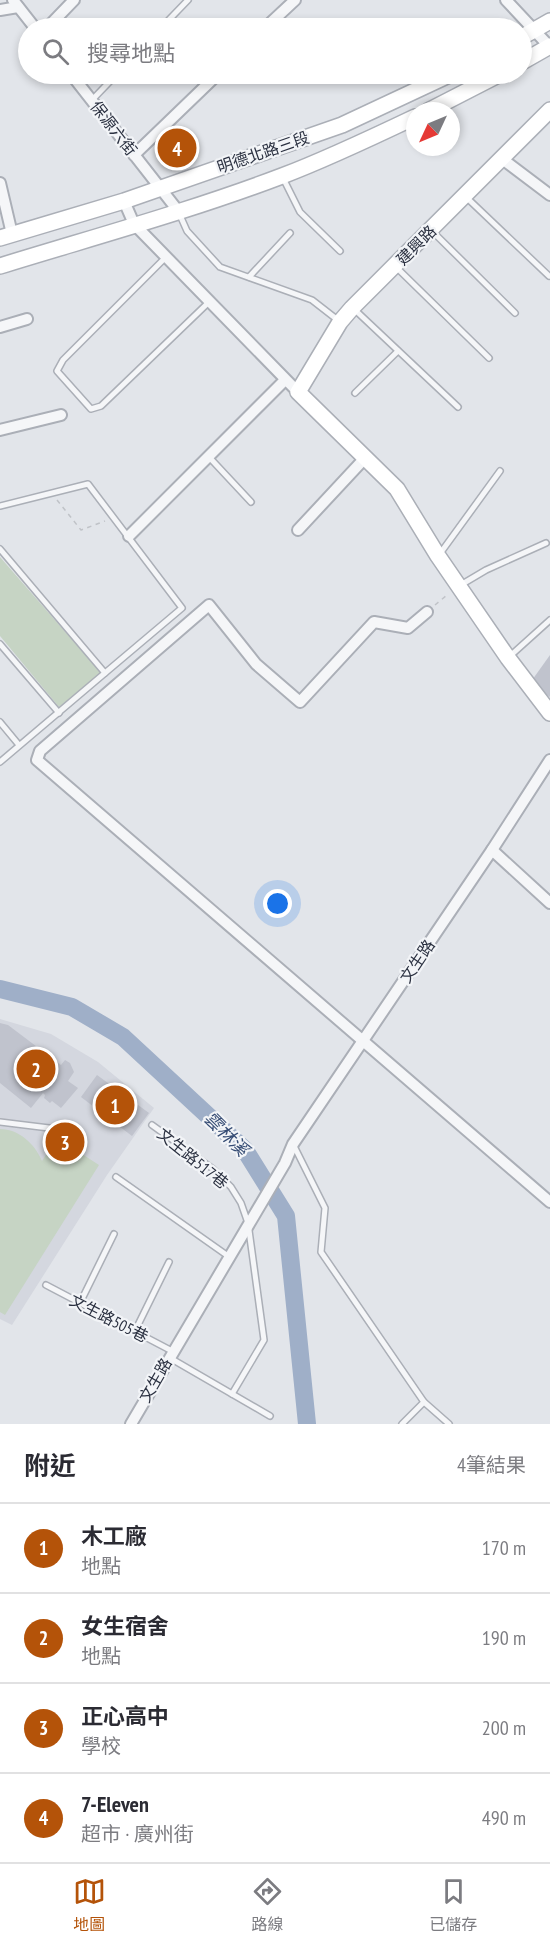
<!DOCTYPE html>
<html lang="zh-TW">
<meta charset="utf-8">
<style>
body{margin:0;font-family:"PT Sans Narrow","Noto Sans TC",sans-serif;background:#f2f2f3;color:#2b2b33}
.compass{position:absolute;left:406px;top:102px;width:54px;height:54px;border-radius:50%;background:#fff;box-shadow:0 3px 9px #0003;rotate:226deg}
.you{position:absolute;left:278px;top:904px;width:21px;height:21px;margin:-15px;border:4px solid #fff;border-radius:50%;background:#1a73e8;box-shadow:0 0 0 9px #1a73e833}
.badge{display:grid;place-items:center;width:39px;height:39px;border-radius:50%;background:#b45309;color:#fff;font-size:20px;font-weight:700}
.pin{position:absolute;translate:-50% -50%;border:3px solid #fff;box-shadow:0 2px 6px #0006}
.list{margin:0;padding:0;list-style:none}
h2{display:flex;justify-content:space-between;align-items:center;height:78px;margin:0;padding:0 24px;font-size:26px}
h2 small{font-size:20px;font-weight:400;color:#7c7c81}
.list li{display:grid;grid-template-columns:39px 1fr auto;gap:18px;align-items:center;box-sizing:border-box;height:90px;padding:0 24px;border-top:2px solid #e1e1e2}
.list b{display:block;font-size:22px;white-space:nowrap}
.list p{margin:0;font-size:20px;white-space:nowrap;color:#7c7c81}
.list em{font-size:20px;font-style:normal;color:#7c7c81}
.icon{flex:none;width:33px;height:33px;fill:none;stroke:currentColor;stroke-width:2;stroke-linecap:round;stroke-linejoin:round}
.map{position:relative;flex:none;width:550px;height:1424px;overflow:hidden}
.search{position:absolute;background:#fff;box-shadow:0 3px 9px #0003;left:18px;right:18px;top:18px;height:66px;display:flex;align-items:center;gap:15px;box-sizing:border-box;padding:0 21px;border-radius:33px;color:#7c7c81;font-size:22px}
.sheet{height:438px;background:#fff}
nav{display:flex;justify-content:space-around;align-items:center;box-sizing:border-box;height:84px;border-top:2px solid #e1e1e2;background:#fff;font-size:16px;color:#7c7c81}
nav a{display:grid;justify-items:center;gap:3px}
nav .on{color:#b45309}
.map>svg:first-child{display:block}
.built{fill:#d4d7df}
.green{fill:#c6d4c4}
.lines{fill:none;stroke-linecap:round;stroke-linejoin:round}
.river{stroke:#9fafc8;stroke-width:18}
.building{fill:#c0c3cd}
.lane-casing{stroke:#abafb7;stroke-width:8}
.street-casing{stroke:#abafb7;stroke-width:14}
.secondary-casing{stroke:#abafb7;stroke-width:18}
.path{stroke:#c0c3c8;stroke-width:1.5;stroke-dasharray:4.5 4.5;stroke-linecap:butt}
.lane{stroke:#f5f6f8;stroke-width:5}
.street{stroke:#f5f6f8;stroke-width:10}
.secondary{stroke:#fff;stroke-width:15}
.labels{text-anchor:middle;stroke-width:4.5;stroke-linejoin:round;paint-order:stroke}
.street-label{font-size:16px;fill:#2b3141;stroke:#f2f4f7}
.water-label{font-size:18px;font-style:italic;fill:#364c74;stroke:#f2f4f7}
</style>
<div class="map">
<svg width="550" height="1424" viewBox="0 0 550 1424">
<rect width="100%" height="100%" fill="#e2e5ea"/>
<path class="built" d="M0 1019 51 1034 98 1062 154 1108 107 1175 12 1325 0 1319Z"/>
<g class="green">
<path d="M0 557 101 673 59 707 0 636Z"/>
<path d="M0 1129C19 1129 35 1144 42 1161L57 1138 99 1165 5 1315 0 1312Z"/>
</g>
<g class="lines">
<path class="river" d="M0 989 72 1007 123 1037 245 1150 286 1216 307 1424"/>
</g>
<g class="building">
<path d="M550 655V697L530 683Z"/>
<path d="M0 1023 8 1025 61 1065 65 1060 70 1063 74 1072 68 1081 78 1088 61 1108 52 1101 50 1103 44 1098 45 1095 43 1093 31 1108 0 1083Z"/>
<path d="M97 1075 149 1113 132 1136 81 1097Z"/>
</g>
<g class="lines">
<g class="lane-casing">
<g id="lane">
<path d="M161 28 188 0"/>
<path d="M92 100 117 74"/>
<path d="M283 178 300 212 340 251"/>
<path d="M466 197 549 276"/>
<path d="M179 213 187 231 220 267 312 300 339 321"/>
<path d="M431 230 515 313"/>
<path d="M166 257 63 360 57 371 91 409 101 406 209 302"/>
<path d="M396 267 489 358"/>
<path d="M249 277 290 233"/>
<path d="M354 309 458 407"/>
<path d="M355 393 398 351"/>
<path d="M209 457 251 502"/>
<path d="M0 506 88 484 182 608 105 673 0 549"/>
<path d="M439 555 500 471"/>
<path d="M459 586 486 570 546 543"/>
<path d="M0 644 59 713"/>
<path d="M509 657 550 620"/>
<path d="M0 722 19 745"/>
<path d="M0 762 105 673"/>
<path d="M0 1122 49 1128"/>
<path d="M152 1125 213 1169 231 1187 241 1203 248 1223 264 1340 232 1394"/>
<path d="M293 1144 325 1208 321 1252 424 1402 449 1424"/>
<path d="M116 1177 228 1256"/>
<path d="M46 1285 172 1351"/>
<path d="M80 1303 114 1234"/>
<path d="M135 1331 169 1262"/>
<path d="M170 1358 270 1416"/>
<path d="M402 1424 424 1402"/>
</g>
</g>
<g class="street-casing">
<g id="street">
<path d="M13 0 35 28"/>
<path d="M506 0 549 46"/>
<path d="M0 10 18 7"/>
<path d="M47 28 74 0"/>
<path d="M265 28 295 0"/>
<path d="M71 74 179 212"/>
<path d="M134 155 218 74"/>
<path d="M501 158 550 195"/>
<path d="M0 183 12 234"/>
<path d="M124 201 134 224 298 392"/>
<path d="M0 327 27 319"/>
<path d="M0 430 61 415"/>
<path d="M298 530 365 458"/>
<path d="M129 536 285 380"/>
<path d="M427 612 408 628 374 622 300 702 256 664 209 605 40 751 37 760 550 1202"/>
<path d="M492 850 550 903"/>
<path d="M131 1424 285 1163 293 1144 492 850 550 760"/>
</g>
</g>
<g class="secondary-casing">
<g id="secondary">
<path d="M522 37 550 21"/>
<path d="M522 62 550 46"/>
<path d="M550 110 352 308 340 322 298 392 397 489 438 556 508 658 550 713"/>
<path d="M428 111 500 74"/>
<path d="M0 238 124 201 342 125 451 74"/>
<path d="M0 266C94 237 190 211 282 176 327 159 371 138 415 117"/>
</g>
</g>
<g class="path">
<path d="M57 500 81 530 105 521"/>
<path d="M435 605 447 595"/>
</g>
<use href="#lane" class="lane"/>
<use href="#street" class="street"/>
<use href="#secondary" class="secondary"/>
</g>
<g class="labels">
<g class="street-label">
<text transform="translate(114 128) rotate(52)" y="6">保源六街</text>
<text transform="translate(263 152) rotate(-19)" y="6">明德北路三段</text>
<text transform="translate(416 245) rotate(-45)" y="6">建興路</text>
<text transform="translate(417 961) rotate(-56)" y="6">文生路</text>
<text transform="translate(193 1158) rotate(39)" y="6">文生路517巷</text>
<text transform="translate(109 1318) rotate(27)" y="6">文生路505巷</text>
<text transform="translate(155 1380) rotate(-60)" y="6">文生路</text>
</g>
<g class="water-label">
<text transform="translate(226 1134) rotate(45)" y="6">雲林溪</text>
</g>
</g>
</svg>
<svg class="compass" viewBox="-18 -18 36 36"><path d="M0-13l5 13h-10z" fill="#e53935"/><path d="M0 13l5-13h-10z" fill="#7c7c81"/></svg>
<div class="you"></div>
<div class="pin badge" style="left:115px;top:1105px">1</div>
<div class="pin badge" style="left:36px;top:1069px">2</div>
<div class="pin badge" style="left:65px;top:1142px">3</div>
<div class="pin badge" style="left:177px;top:148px">4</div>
<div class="search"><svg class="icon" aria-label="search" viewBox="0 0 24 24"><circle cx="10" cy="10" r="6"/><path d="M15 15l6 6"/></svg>搜尋地點</div>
</div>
<section class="sheet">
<h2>附近<small>4筆結果</small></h2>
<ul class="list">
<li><span class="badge">1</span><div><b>木工廠</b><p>地點</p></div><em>170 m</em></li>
<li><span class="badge">2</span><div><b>女生宿舍</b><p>地點</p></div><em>190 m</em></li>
<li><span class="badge">3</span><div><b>正心高中</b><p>學校</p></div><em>200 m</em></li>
<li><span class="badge">4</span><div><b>7-Eleven</b><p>超市 · 廣州街</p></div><em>490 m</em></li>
</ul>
</section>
<nav>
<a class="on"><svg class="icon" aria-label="map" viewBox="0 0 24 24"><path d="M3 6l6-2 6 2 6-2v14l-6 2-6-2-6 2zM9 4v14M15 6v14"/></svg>地圖</a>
<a><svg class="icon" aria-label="directions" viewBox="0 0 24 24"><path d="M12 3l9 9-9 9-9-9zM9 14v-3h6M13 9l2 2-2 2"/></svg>路線</a>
<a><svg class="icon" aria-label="saved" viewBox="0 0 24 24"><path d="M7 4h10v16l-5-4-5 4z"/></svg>已儲存</a>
</nav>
